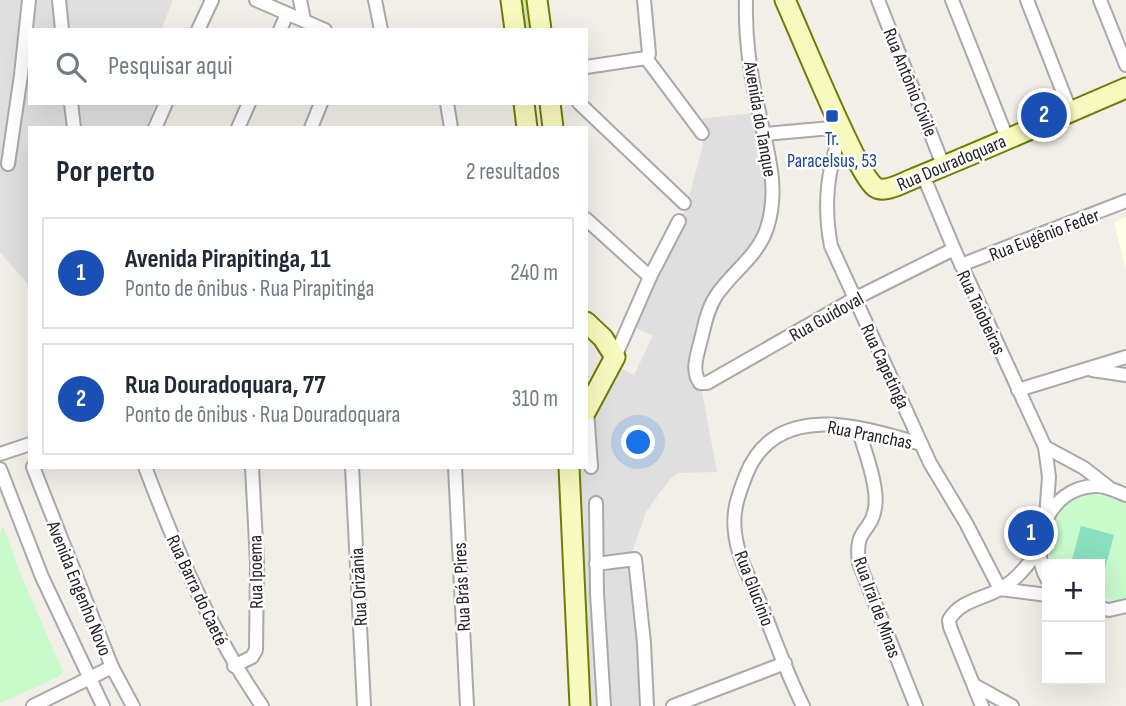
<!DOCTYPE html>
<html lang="pt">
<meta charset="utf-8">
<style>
body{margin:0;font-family:"Sofia Sans Condensed",sans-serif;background:#f2f2f3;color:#1f2937}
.controls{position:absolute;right:21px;bottom:21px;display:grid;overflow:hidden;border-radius:0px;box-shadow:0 7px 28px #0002}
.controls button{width:63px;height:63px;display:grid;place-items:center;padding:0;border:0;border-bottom:2px solid #e0e1e3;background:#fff;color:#1f2937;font:35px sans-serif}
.you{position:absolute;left:639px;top:443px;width:24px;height:24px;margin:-18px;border:5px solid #fff;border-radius:50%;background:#1a73e8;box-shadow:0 0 0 10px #1a73e833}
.badge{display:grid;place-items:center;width:46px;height:46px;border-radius:50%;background:#2563eb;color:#fff;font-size:23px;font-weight:700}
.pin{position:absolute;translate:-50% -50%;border:4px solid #fff;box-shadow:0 2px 7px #0006}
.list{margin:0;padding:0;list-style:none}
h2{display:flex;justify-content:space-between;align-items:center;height:91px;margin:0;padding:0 28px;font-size:30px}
h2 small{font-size:23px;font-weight:400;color:#747a83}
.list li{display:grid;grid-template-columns:46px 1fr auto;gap:21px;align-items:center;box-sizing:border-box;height:112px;margin:0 14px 14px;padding:0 14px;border:2px solid #e0e1e3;border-radius:0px}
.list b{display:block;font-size:26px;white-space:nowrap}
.list p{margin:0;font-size:23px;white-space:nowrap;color:#747a83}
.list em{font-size:23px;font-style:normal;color:#747a83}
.icon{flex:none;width:38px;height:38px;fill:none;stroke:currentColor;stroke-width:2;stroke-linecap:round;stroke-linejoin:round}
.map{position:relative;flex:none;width:1126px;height:706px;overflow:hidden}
.search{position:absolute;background:#fff;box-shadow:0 7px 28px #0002;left:28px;top:28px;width:560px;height:77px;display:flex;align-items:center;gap:18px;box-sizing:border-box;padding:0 24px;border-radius:0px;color:#747a83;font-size:26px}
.panel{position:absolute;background:#fff;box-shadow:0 7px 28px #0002;left:28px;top:126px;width:560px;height:343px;border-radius:0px}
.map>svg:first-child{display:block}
.residential{fill:#e0dfdf}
.education{fill:#ffffe5}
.grass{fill:#cdebb0}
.park{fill:#c8facc}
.pitch{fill:#88e0be}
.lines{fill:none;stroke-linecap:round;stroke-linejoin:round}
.minor-casing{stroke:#a9a9a9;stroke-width:16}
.secondary-casing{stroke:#707d05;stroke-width:23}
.minor{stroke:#fff;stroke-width:12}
.secondary{stroke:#f7fabf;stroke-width:19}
.transit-dot{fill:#1a4fb4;stroke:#fff;stroke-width:2.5}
.labels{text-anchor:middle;stroke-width:5;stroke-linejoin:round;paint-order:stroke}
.street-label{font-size:19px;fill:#222;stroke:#fff}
.transit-label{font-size:19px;fill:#164399;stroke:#fff}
</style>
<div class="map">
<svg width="1126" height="706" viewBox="0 0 1126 706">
<rect width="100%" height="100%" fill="#f2efe9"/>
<g class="residential">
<path d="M0 0H173L161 30H30V103H151L155 105 147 128H30V287L0 252Z"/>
<path d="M753 113 768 204 752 256 709 307 691 368 692 386 702 391 717 472 678 473 670 479 646 512 632 553 640 706H573L572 467H586L593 424 618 367 634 375 653 336 634 327 687 205 703 145 698 119Z"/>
</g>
<path class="education" d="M1126 217V271L1114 222Z"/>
<path class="grass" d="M521 0H527L531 30H525Z"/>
<g class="park">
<path d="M1090 494 1114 497 1126 505V597L1119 602 1100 597V564H1052C1043 542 1057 520 1068 500Z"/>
<path d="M3 526 21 575 63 672 58 677 0 703V534Z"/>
</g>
<path class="pitch" d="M1081 526 1114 535 1100 588V564H1071Z"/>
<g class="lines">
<g class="minor-casing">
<g id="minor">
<path d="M59 0 62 30"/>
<path d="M256 0 325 30"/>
<path d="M300 0 304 20"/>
<path d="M375 0 381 30"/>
<path d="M644 0 649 54 646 58"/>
<path d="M746 0C745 37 750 75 759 112 767 151 780 188 767 228 758 256 732 272 716 296 706 311 704 330 699 347 696 359 692 372 700 383H707L854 299 954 249"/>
<path d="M878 0 943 165"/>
<path d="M952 0 1007 138"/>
<path d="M1027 0 1070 110"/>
<path d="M1100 0 1126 65"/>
<path d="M198 30 212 0"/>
<path d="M280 30 287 14"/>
<path d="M646 58 702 133"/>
<path d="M586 67 646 58"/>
<path d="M71 103 74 128"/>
<path d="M447 103 451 128"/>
<path d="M579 103 684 203"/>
<path d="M155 128 166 103"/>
<path d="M238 128 249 103"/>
<path d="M311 128 321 103"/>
<path d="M843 129C827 167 823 205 831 246L930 463 966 523 1000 589"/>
<path d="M765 134 842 127"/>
<path d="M8 164 21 75 29 0"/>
<path d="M923 175 954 249 1045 447 1049 477 1046 517"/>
<path d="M586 219 650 277"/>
<path d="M961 265 1126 201"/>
<path d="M615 357 650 277 679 221"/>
<path d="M1092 370 1126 375"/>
<path d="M1018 390 1126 357"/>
<path d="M587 410 591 467"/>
<path d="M858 428C864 449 879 487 875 508 871 534 854 527 859 563L916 706"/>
<path d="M1045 447 1084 468 1107 486"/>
<path d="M0 454 30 444"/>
<path d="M33 467 112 667 133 706"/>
<path d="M145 467C177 551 211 632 262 706"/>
<path d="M352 467 364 706"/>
<path d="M455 467 467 706"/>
<path d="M0 469 42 577 103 706"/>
<path d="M596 503 597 593 604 706"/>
<path d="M596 564 635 559 644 643 647 706"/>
<path d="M1047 579C1027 544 1049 487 1095 486 1105 485 1116 491 1126 495"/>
<path d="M1000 589 1047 595"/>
<path d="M1100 608 1109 610 1126 606"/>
<path d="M234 666 252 657 256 650 257 562 252 467"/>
<path d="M974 685 1012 706"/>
<path d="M33 706 112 667"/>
<path d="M673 706 785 663"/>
<path d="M803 706C787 674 775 640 762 607 752 583 737 557 735 532 732 511 739 493 746 475 776 399 863 427 921 444"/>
<path d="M982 706 950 627 949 620C960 600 984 599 1002 588 1017 579 1027 566 1037 552"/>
</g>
</g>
<g class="secondary-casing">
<g id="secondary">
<path d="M511 0 515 30"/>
<path d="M537 0 541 30"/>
<path d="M785 0C799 30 857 175 875 187 885 194 904 182 915 178 986 149 1056 118 1126 88"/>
<path d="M524 103 527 128"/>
<path d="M550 103 553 128"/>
<path d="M586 322 603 338 615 357 586 411"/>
<path d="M569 467 580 706"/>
</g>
</g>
<use href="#minor" class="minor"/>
<use href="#secondary" class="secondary"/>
</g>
<rect class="transit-dot" x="825" y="109" width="14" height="14" rx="3.5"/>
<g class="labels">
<g class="street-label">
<text transform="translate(911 82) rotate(68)" y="7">Rua Antônio Civile</text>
<text transform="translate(761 119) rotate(80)" y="7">Avenida do Tanque</text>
<text transform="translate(951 162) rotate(-23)" y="7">Rua Douradoquara</text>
<text transform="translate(1044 234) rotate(-21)" y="7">Rua Eugênio Feder</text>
<text transform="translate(982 312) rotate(65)" y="7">Rua Taiobeiras</text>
<text transform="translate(826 316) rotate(-29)" y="7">Rua Guidoval</text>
<text transform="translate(886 366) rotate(65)" y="7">Rua Capetinga</text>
<text transform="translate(870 434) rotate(11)" y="7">Rua Pranchas</text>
<text transform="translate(255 572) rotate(-91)" y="7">Rua Ipoema</text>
<text transform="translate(358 587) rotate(-93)" y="7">Rua Orizânia</text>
<text transform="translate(461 587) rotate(-93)" y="7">Rua Brás Pires</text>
<text transform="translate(80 588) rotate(68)" y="7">Avenida Engenho Novo</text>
<text transform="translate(755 588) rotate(69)" y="7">Rua Glucínio</text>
<text transform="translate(198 590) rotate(65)" y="7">Rua Barra do Caeté</text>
<text transform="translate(878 607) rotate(70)" y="7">Rua Iraí de Minas</text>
</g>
<g class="transit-label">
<text x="832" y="145">Tr.<tspan x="832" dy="22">Paracelsus, 53</tspan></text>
</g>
</g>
</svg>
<div class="controls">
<button>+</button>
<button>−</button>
</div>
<div class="you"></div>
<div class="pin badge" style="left:1031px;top:533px;background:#1a4fb4">1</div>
<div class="pin badge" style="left:1044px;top:115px;background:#1a4fb4">2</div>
<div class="search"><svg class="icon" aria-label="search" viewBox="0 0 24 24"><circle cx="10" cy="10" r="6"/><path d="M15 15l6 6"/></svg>Pesquisar aqui</div>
<section class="panel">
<h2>Por perto<small>2 resultados</small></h2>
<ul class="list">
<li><span class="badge" style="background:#1a4fb4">1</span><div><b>Avenida Pirapitinga, 11</b><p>Ponto de ônibus · Rua Pirapitinga</p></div><em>240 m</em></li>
<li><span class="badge" style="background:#1a4fb4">2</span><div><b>Rua Douradoquara, 77</b><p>Ponto de ônibus · Rua Douradoquara</p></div><em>310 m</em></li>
</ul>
</section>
</div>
